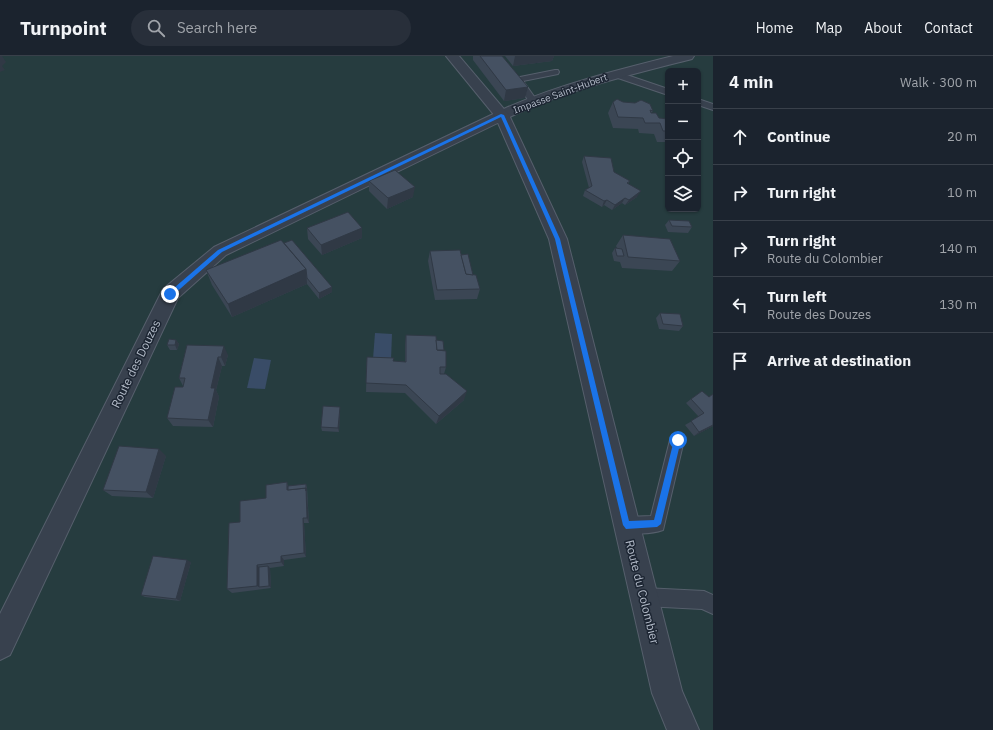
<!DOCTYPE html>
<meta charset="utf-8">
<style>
body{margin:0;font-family:"IBM Plex Sans",sans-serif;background:#282f3a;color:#f1f3f6}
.controls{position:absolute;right:12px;top:12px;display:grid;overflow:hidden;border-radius:6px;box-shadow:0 1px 3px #0004}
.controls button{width:36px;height:36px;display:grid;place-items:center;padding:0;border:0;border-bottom:1px solid #39404a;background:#1b232e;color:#f1f3f6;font:20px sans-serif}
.stop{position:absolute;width:12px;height:12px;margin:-9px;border:3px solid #1a73e8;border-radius:50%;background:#fff}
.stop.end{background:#1a73e8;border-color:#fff;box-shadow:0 1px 4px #0008}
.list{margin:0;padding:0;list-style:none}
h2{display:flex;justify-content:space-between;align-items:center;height:52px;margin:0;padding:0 16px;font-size:17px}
h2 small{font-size:13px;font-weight:400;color:#a0a4aa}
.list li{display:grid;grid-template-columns:26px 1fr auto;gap:12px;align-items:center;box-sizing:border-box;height:56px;padding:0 16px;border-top:1px solid #39404a}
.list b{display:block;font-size:15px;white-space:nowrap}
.list p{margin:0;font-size:13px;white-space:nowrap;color:#a0a4aa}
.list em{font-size:13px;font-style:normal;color:#a0a4aa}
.icon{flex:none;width:22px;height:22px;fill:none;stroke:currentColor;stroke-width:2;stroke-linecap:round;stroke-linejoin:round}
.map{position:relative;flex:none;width:713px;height:674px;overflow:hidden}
header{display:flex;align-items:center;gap:24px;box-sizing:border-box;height:56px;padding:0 20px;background:#1b232e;border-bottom:1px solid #39404a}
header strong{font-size:19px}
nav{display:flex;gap:22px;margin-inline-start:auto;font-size:14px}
.search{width:280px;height:36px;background:#282f3a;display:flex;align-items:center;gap:10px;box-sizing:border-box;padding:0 14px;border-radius:22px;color:#a0a4aa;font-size:15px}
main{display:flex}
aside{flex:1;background:#1b232e}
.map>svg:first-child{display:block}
.green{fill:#263c3f;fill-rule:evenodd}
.water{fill:#394c67}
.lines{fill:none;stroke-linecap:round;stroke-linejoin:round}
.service-casing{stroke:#565f6c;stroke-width:2}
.minor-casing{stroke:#565f6c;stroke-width:2}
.tertiary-casing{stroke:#565f6c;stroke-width:2}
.service{fill:#38414e;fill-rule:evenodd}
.minor{fill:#38414e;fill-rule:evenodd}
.tertiary{fill:#38414e;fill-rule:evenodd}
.wall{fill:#3b4654}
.shaded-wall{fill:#303945}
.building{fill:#455162;stroke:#303945}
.route{fill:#1a73e8}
.labels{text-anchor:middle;stroke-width:3;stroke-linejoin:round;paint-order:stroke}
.far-street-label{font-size:10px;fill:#b4bcc9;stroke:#1d2633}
.street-label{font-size:12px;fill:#b4bcc9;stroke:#1d2633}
</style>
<header>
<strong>Turnpoint</strong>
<div class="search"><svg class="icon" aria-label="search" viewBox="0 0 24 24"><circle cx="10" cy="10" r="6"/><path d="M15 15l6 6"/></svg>Search here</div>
<nav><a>Home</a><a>Map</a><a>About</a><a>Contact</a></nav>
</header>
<main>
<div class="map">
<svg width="713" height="674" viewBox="0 0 713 674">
<rect width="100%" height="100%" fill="#242f3e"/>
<path class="green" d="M0 0H713V674H0ZM668 15H698V153H668Z"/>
<g class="water">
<path d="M375 277 392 278 391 304 373 303Z"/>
<path d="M254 302 271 304 265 333 247 332Z"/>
</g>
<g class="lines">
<g class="service-casing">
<g id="service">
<path d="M555 14H558L559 16 558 18 523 25 538 46 537 48H531L514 24 515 22Z"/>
<path d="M612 16H618L668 33V39L612 20 611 18Z"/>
<path d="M698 43 713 48V54L698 49Z"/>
<path d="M677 377 682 379 684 384 663 474C652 478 631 479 620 475L618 469 620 463 626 461 651 460 670 384 672 379Z"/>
<path d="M644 532 704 535 713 539V558L702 553 644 550 638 547 635 541 638 535Z"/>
</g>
</g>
<g class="minor-casing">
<path id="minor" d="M673 0H694L692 3C633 18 574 32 518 57L226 199 178 242 10 599 0 604V558L163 233 214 191 508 51C561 28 617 14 673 0Z"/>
</g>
<g class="tertiary-casing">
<path id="tertiary" d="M446 0H459L509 59 567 183 682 635 699 674H667L652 637 549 183 495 60Z"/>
</g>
<use href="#service" class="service"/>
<use href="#minor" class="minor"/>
<use href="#tertiary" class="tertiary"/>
</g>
<g class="wall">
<path d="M473 0H502L528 31 525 42 504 45 473 4Z"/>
<path d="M505 0H554L552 5 513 10Z"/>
<path d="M613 46H623L653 55 651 57 659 62 668 63V86H657L654 78 639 77 638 73 613 72 608 57Z"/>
<path d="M584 100 630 125 628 128 637 141 625 149 622 147 612 154 604 149 602 151 583 140 585 134 589 132 582 106Z"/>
<path d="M369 125 413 141 387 153 369 135Z"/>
<path d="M669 164 692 171 688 177 668 176 665 169Z"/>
<path d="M307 172 362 182 322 199 308 183Z"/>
<path d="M623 179 680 205 672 215 622 212 620 206 614 205 612 197 615 192H617L616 190Z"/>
<path d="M284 187 332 231V236L319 243 307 228 232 261 212 229 206 214Z"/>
<path d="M430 195 461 199 473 219 480 233 477 243 435 244 428 205Z"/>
<path d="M660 257 683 270 679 275 659 273 656 262Z"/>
<path d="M406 279 436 284 446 311 444 318 464 344 436 368 405 337 366 336 367 301 393 305 405 306V288Z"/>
<path d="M176 284 179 288 177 294H170L167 289Z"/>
<path d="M187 289 228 299 225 310H222L216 334 219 341 213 371 173 370 167 362 183 331V330L179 322Z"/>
<path d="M713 338V370L694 380 685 369 699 361 686 347 691 343 709 341Z"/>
<path d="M340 355 339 376 322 375 321 371Z"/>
<path d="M166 400 153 442 112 440 103 434Z"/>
<path d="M287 426 288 430 306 428 307 431 309 467H304L306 501 284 504V510L270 512 271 532 232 537 227 533 240 466 266 442Z"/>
<path d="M191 506 180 545 145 541 141 539Z"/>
</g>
<g class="shaded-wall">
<path d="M0 0H2L6 6 2 10 5 14 0 16Z"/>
<path d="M515 0H554L552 5 513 10Z"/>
<path d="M528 31 525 42 504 45 506 34Z"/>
<path d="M415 131 413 141 387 153 388 142Z"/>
<path d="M641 135 637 141 625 149 629 144Z"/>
<path d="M625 142 622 147 612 154 615 149Z"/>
<path d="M607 144 604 149 602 151 604 145Z"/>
<path d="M362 172V182L322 199 321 189Z"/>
<path d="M306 213 307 228 232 261 228 248Z"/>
<path d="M332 231V236L319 243V237Z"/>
<path d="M176 284 179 288 177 294 175 289Z"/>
<path d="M224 290 228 299 225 310 221 301Z"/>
<path d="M218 301 222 310 216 334 219 341 213 371 208 364 211 332Z"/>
<path d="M467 335 464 344 436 368 439 360Z"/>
<path d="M340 351V355L339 376 338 372Z"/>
<path d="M713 369V370L694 380 699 376Z"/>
<path d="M159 393 166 400 153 442 146 436Z"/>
<path d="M306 432 307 439 309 467 307 462Z"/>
<path d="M303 462 304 467 306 501 304 497Z"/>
<path d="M281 500 284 504V510L281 506Z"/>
<path d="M187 504 191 506 180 545 176 543Z"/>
<path d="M257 509 261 513 259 531 257 530Z"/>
<path d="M268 510 270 512 271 532 269 530Z"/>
</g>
<g class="building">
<path d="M480 0H502L528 31 506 34Z"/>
<path d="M617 43 623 46 635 47 641 44 650 48 653 55 650 54 651 57H656L659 62 668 63V75H663L660 67H645L643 62 618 61 613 46Z"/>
<path d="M584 100 611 102 614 116 630 125 627 127 641 135 629 144 625 142 615 149 607 144 604 145 585 134 592 130Z"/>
<path d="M395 114 415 131 388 142 369 125Z"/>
<path d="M348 156 362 172 321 189 307 172Z"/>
<path d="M669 164 689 165 692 171 672 170Z"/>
<path d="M623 179 670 183 680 205 628 201Z"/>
<path d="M281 184 306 213 228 248 206 214Z"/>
<path d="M292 184 332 231 319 237 307 222 306 213 284 187Z"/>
<path d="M615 192 622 193 624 200H617Z"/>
<path d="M460 194 466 218 476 219 480 233 437 234 430 195Z"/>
<path d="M468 198 473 219 466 218 461 199Z"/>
<path d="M660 257 680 258 683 270 663 268Z"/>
<path d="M406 279 436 280 437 294 446 295V311H440V318H446L467 335 439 360 406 329 366 327 367 301 394 302 393 305 406 306Z"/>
<path d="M169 283 176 284 175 289H167Z"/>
<path d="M436 284 443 285 444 294H437Z"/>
<path d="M187 289 224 290 221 301H218L211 332H215L208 364 167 362 175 331H183L185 322H179Z"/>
<path d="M702 335 709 341 713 338V369L699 376 691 365 704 357 691 343Z"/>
<path d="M323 350 340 351 338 372 321 371Z"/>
<path d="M119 390 159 393 146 436 103 434Z"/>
<path d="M287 426V434L306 432 307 462H303L304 497 281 500V506L257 509V530L227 533 229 467 240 466V445L266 442V429Z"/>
<path d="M306 428V435V432L288 434V430Z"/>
<path d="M153 500 187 504 176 543 141 539Z"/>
<path d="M268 510 269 530 259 531V511Z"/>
</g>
<path class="route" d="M501 58 504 59 560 183 629 465 654 464 674 384 678 381 681 384 661 468 657 471 626 473 623 469 555 183 501 61 222 196 172 240 167 238 218 194Z"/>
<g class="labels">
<g class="far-street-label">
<text transform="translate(560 37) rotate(-20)" y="4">Impasse Saint-Hubert</text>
</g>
<g class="street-label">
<text transform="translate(136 308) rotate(-64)" y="4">Route des Douzes</text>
<text transform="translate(642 536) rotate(76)" y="4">Route du Colombier</text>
</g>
</g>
</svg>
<div class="controls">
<button>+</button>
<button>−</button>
<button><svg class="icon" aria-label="locate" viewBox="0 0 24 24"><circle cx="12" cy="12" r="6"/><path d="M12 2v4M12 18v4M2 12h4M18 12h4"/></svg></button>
<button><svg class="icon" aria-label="layers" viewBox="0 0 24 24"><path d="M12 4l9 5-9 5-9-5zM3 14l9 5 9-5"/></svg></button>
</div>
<div class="stop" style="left:678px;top:384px"></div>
<div class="stop end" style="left:170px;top:238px"></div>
</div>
<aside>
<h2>4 min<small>Walk · 300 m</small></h2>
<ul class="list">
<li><svg class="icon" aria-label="ahead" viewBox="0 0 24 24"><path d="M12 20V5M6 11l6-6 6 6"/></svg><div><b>Continue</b></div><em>20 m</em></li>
<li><svg class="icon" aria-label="right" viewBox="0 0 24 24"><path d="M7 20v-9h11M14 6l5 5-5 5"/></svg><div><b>Turn right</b></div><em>10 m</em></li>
<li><svg class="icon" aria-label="right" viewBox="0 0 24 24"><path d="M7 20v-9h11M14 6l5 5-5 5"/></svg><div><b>Turn right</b><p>Route du Colombier</p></div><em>140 m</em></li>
<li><svg class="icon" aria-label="left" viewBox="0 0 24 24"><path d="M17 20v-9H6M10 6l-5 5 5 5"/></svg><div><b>Turn left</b><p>Route des Douzes</p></div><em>130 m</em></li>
<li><svg class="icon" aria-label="arrive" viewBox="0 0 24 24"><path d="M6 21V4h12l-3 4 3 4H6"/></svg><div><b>Arrive at destination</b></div></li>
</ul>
</aside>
</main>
